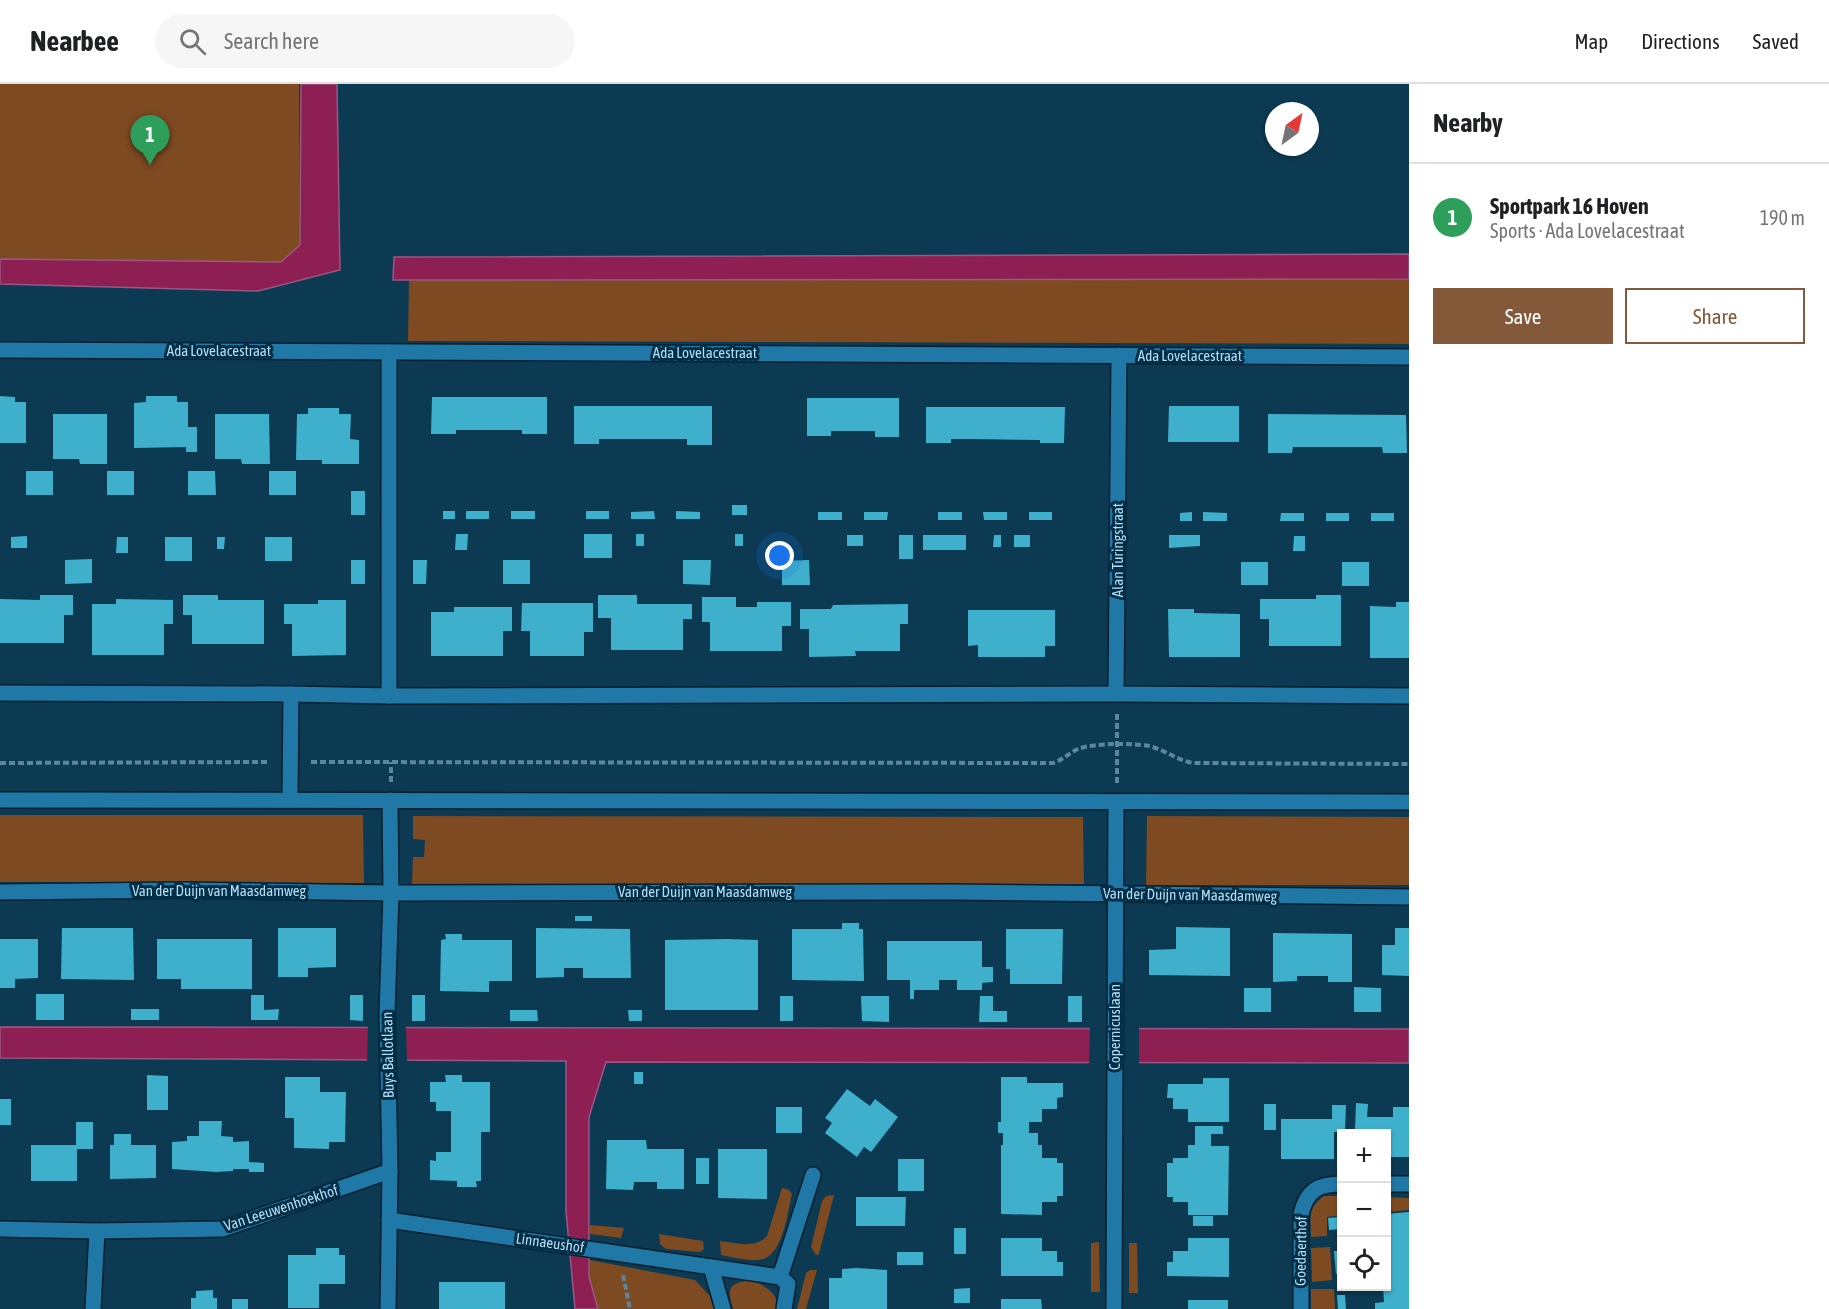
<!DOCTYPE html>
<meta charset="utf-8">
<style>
body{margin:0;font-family:"Asap Condensed",sans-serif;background:#f6f6f6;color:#202124}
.controls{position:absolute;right:18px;bottom:18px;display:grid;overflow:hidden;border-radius:0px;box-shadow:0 2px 4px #0004}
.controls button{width:54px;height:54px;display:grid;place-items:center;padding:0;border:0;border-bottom:2px solid #e0e0e0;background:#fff;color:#202124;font:30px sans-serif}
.compass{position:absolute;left:1265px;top:18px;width:54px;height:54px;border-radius:50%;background:#fff;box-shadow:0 2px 4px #0004;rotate:33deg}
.you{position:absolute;left:780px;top:472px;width:21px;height:21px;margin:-15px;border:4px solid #fff;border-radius:50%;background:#1a73e8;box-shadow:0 0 0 9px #1a73e833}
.badge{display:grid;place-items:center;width:39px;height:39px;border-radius:50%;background:#835939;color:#fff;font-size:20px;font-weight:700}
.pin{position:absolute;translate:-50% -50px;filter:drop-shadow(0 2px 3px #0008)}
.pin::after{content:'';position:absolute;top:32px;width:21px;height:18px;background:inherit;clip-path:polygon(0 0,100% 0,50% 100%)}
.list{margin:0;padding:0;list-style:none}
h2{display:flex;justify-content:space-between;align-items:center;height:78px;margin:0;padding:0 24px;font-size:26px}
h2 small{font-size:20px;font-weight:400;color:#757577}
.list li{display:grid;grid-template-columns:39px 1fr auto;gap:18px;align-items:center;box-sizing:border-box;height:108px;padding:0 24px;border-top:2px solid #e0e0e0}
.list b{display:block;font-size:22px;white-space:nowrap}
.list p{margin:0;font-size:20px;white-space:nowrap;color:#757577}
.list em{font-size:20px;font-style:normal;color:#757577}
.actions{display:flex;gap:12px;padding:18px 24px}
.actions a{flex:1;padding:14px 0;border:2px solid #835939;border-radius:0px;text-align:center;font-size:21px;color:#835939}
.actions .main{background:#835939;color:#fff}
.icon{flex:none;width:33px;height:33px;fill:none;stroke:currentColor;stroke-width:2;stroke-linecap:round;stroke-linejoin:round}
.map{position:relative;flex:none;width:1409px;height:1225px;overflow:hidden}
header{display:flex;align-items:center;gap:36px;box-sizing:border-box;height:84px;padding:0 30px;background:#fff;border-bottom:2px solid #e0e0e0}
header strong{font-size:28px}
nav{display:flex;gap:33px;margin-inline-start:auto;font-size:21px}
.search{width:420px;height:54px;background:#f6f6f6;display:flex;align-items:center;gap:15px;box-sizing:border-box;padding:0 21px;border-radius:33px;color:#757577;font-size:22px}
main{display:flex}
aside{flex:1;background:#fff}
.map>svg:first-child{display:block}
.green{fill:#7d4a21}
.water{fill:#8e1f53;stroke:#9a5783;stroke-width:1.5}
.pier{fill:#0c3a52}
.building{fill:#3eb0cb}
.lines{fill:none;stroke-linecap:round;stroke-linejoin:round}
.minor-casing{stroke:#06202f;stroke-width:18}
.tertiary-casing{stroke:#06202f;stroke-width:18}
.path{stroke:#5c869f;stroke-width:4;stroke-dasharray:6 3;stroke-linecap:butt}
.minor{stroke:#2078a6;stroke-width:15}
.tertiary{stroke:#2078a6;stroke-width:15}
.labels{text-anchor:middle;stroke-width:6;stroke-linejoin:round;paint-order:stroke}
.street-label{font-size:15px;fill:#b5dbf4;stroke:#002f47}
</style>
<header>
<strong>Nearbee</strong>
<div class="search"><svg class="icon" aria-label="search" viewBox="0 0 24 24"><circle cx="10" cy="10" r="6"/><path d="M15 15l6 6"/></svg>Search here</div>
<nav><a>Map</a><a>Directions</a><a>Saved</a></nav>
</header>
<main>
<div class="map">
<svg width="1409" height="1225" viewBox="0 0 1409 1225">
<rect width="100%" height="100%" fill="#0c3a52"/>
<g class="green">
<path d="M0 0H299L300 161 281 178 0 175Z"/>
<path d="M1409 195V260L408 257 409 196Z"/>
<path d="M0 731H363L364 799 0 798Z"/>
<path d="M413 732 1083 733 1084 800H412L413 773H424L425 756 413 755Z"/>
<path d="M1147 732 1409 733V801H1146Z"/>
<path d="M782 1104 789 1106 792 1110C787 1130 783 1175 758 1176 746 1177 732 1173 721 1171L720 1157C737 1159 755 1165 767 1152Z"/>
<path d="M834 1111 819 1170 816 1171 811 1163 822 1117 826 1112Z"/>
<path d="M1324 1112H1341V1131L1327 1133V1152L1311 1153C1311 1133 1307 1124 1324 1112Z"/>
<path d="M1387 1113 1409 1114V1126L1387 1128Z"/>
<path d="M590 1141 624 1144 621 1154 590 1150Z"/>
<path d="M659 1150 703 1157 704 1165 700 1168 666 1165 660 1160Z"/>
<path d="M1099 1158 1100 1208H1091V1159Z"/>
<path d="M1129 1159H1137L1138 1209H1129Z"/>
<path d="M1330 1163 1332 1196 1312 1198 1311 1164Z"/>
<path d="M590 1176 695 1196 710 1212 714 1225H598L589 1193Z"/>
<path d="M810 1186H817L806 1225H797L806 1189Z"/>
<path d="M751 1196C763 1200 781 1211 777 1225H733C727 1203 728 1200 751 1196Z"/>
<path d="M1311 1205H1334L1335 1225H1311Z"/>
</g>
<g class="water">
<path d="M301 0H337L340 186 258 207 0 200V175L281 178 300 161Z"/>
<path d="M1409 170V195L393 196 394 173Z"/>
<path d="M0 943 1409 945V979L606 978 589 1033V1193L598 1225H575L566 1127V977L0 974Z"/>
</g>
<g class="pier">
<path d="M368 941 406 942 407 979H367Z"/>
<path d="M1090 942H1139V979L1141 982H1087L1089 979Z"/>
</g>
<g class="building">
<path d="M0 312 15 313V318H26V359H0Z"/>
<path d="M146 312H177V318H188V343H197V368H186V363L134 364V319L146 318Z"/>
<path d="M432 313H547V350H522V346H456V350H431Z"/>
<path d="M807 314H899V353H875V347H831V352H807Z"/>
<path d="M574 322H712V361H687V355H599V360H574Z"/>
<path d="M1169 322H1239V358H1168Z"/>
<path d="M926 323H1065L1064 359H1040V356L973 355H951V359H926Z"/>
<path d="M308 324H339V330H351L350 355 359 356V380H322V376H296L297 330H308Z"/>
<path d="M53 330H107V380H80L79 375H53Z"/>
<path d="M215 330H269L270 380H242L241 375H215Z"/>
<path d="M1268 330 1406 331 1407 369H1383L1382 363H1293L1292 369H1268Z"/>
<rect x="26" y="387" width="27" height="24"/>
<rect x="107" y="387" width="27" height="24"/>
<path d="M188 387H215L216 411H188Z"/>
<rect x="269" y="387" width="27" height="24"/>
<rect x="351" y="407" width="14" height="24"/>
<rect x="732" y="421" width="15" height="10"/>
<rect x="443" y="427" width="12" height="8"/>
<rect x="466" y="427" width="23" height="8"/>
<rect x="511" y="427" width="24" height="8"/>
<rect x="586" y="427" width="23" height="8"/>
<path d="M654 427 655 435H631V428Z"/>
<path d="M676 427 700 428V435H676Z"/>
<rect x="818" y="428" width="24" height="8"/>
<path d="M864 428H888L887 436H864Z"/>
<rect x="938" y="428" width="24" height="8"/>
<path d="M983 428H1007V436H984Z"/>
<rect x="1029" y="428" width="23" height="8"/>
<path d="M1192 428V437H1180V429Z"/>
<path d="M1203 428 1227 429V437H1203Z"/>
<path d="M1281 429H1304V437H1280Z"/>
<rect x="1326" y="429" width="23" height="8"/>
<rect x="1371" y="429" width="23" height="8"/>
<path d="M456 450H468L467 466H455Z"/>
<rect x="584" y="450" width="28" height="24"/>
<rect x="636" y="450" width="8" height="12"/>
<rect x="735" y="450" width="8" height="12"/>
<rect x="847" y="451" width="16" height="11"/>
<rect x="899" y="451" width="14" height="24"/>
<rect x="923" y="451" width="43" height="15"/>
<path d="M994 451H1001V463H993Z"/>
<rect x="1014" y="451" width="16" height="12"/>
<path d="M1169 451H1200V462L1169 464Z"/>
<path d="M27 452V464H11V453Z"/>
<path d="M1294 452H1305V467H1293Z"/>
<path d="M117 453H128V469H116Z"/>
<rect x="165" y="453" width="27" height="24"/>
<path d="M217 453H225L224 465H217Z"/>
<rect x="265" y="453" width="27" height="24"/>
<path d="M92 475V499L65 500V476Z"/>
<rect x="351" y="476" width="14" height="24"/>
<path d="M413 476H427L426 500H413Z"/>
<rect x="503" y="476" width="27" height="24"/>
<path d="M683 476H711L710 501 683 500Z"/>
<path d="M809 476 810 501H782V477Z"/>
<rect x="1241" y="478" width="27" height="23"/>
<rect x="1342" y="478" width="27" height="24"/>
<path d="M40 511H73V531H64V559H0V515L40 516Z"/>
<path d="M183 511H218V516H264V560H192V531H183Z"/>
<path d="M598 511H637V520H692V535H683V566H611V534H598Z"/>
<path d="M1316 511H1341V562H1269V535H1260V515H1316Z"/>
<path d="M702 513H736V523H757V518H791V542H782V567H710V538H702Z"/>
<path d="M116 515 173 516V540H164V571H92V520H116Z"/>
<path d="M318 516H346V571L292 572V540H284V520H318Z"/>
<path d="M1396 518H1409V574H1370V522L1396 523Z"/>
<path d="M522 519H593V548H584V572H530V547H521Z"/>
<path d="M908 520V540H900V567H855L856 572 809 573V545H800V525H831L833 521Z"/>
<path d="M454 523H512V547H503V572H431V528H454Z"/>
<path d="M1168 525H1194V529L1240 530V573H1169Z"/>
<path d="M968 526H1055V562H1045V573H978V561L968 562Z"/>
<rect x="575" y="832" width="17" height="5"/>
<path d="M842 839H859V845H863L864 897 792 896V845H842Z"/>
<path d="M1176 843 1230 844V892L1149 891V866L1176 865Z"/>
<path d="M62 844H133L134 896 61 895Z"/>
<path d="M278 844H336V883L308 884V893H278Z"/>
<path d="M536 844 630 845 631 894H583V884H564V893L536 894Z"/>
<path d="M1395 844H1409V892L1382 891V861H1395Z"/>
<path d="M1006 845H1063L1062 900H1010V885H1006Z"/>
<path d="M1273 849 1352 850V898H1328V892H1297V897L1273 898Z"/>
<path d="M445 850H462V856H512V897H489V908L440 907 441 856 446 855Z"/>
<path d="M0 855H38V894L15 895V904H0Z"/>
<path d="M157 855H252V905H181V895H157Z"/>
<path d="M727 855 758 856V926H665V856Z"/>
<path d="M887 857H982V883H993V898L982 899V906H957V896H939V906H914V915H910V896H887Z"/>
<path d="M1354 903 1381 904V928H1354Z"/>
<rect x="1244" y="904" width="27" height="24"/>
<rect x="36" y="910" width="28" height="26"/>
<path d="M251 911H264V926L279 925 278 936H251Z"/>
<path d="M350 911H363V937L350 936Z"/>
<rect x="412" y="911" width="13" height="26"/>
<rect x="780" y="912" width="13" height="25"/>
<path d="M861 912H889V938L862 937Z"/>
<path d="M980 912H993V927H1007V938H979Z"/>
<rect x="1068" y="912" width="14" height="26"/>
<rect x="131" y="925" width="28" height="11"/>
<path d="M510 926H537L538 937H510Z"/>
<path d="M628 926H642V937H629Z"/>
<rect x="634" y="988" width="9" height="12"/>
<path d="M147 991 168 992V1026H147Z"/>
<path d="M445 991H462V998H490V1048H481V1097H476L477 1103H457V1097L430 1096V1076L436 1077V1068H451V1027H436V1018H430V998H446Z"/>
<path d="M285 993H320V1008H346L345 1058H329V1065L294 1064V1034H285Z"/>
<path d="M1001 993H1027V999H1063V1013L1057 1014V1025H1042V1038H1029V1049H1038V1061H1042V1074H1057V1079H1063V1112H1057V1118H1042V1131L1001 1130V1061H1003V1049H998V1038H1001Z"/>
<path d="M1203 994H1229V1038H1188V1025H1173V1014H1167L1168 1000H1203Z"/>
<path d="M847 1005 870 1022 875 1015 898 1033 871 1068 864 1063 857 1073 825 1049 832 1039 825 1034Z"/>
<rect x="0" y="1015" width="11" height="26"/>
<path d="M1356 1019 1368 1020 1367 1033H1393V1023H1409V1073H1386V1050H1367V1046H1355Z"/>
<rect x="1264" y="1020" width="12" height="26"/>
<path d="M1332 1021H1346L1345 1048H1334V1075H1281V1035H1332Z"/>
<rect x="776" y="1023" width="26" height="26"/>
<path d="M199 1037H222L221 1052 233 1053V1058L249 1057V1078L264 1079V1088H249V1085H233V1087L216 1088 172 1085V1058L187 1057V1052H199Z"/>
<path d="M76 1038H93V1065H77V1097H31V1061H76Z"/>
<path d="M1195 1042H1223V1050H1211V1062H1229L1228 1131H1188V1118H1173V1113H1167V1079H1173V1074H1188V1061H1195Z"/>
<path d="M114 1050H131V1061H156V1094L110 1095V1061H114Z"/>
<path d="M607 1056H646L647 1065H684V1105H657V1098H634L633 1106 606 1105Z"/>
<path d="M718 1065H767V1115L718 1114Z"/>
<rect x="696" y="1074" width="13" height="26"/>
<rect x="898" y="1075" width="26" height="32"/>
<path d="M856 1113H906L905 1142H856Z"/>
<path d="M1409 1128V1225H1375V1219L1384 1218 1383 1203 1386 1202V1130Z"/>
<rect x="1193" y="1132" width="20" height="10"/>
<path d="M1340 1133 1341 1145 1329 1146 1328 1134Z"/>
<rect x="954" y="1144" width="12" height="26"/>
<path d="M1001 1154H1042V1167H1057V1178H1063V1192H1001Z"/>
<path d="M1188 1154H1229V1193L1167 1192V1178H1173V1167H1188Z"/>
<path d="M316 1164H339V1171H345V1200H319V1224H288V1171H316Z"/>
<path d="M1334 1167H1341V1190H1336Z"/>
<rect x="897" y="1168" width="26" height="13"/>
<path d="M857 1184 887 1186V1225H829V1194H842V1185Z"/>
<rect x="439" y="1198" width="66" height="27"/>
<path d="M970 1204V1219H954V1205Z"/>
<path d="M213 1206V1214H217V1225H191V1214H196V1207Z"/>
<path d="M1337 1211H1345L1346 1225H1338Z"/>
<rect x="232" y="1215" width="16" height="10"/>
<path d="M1001 1215H1041L1042 1225H1001Z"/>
<rect x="1188" y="1216" width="40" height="9"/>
</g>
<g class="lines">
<g class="minor-casing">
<g id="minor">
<path d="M0 266 1409 273"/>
<path d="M389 268V612"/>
<path d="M0 609 291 610 389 612 1116 610 1409 612"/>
<path d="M1116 610 1119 271"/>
<path d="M290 716 291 610"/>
<path d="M0 808 183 806 391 809 951 808 1409 813"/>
<path d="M1386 1100H1409"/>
<path d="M389 1136 780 1193 788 1200 784 1225"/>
<path d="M0 1145 97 1147 223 1145 390 1087"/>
<path d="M711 1183 723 1225"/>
<path d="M780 1193 813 1091"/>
<path d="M93 1225 97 1147"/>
<path d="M388 1225 390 1087 387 930 391 809 390 716"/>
<path d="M1114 1225 1116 718"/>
<path d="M1301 1225V1130C1307 1106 1318 1100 1342 1100"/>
</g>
</g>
<g class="tertiary-casing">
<path id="tertiary" d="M0 716 1409 718"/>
</g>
<g class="path">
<path d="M311 678 1053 679C1063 676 1069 669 1078 665 1093 659 1133 659 1149 662 1165 666 1177 676 1193 679L1409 680"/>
<path d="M0 679 270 678"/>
<path d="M391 698V678"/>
<path d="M1117 699V629"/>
<path d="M623 1191 630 1225"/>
</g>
<use href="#minor" class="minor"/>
<use href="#tertiary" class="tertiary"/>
</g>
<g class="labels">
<g class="street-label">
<text x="219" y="272">Ada Lovelacestraat</text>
<text x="705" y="274">Ada Lovelacestraat</text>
<text x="1190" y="277">Ada Lovelacestraat</text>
<text transform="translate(1118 466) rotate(-90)" y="5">Alan Turingstraat</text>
<text x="219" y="812">Van der Duijn van Maasdamweg</text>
<text x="705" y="813">Van der Duijn van Maasdamweg</text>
<text transform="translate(1190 811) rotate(1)" y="5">Van der Duijn van Maasdamweg</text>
<text transform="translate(1115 943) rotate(-90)" y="5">Copernicuslaan</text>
<text transform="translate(388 971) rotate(-91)" y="5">Buys Ballotlaan</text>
<text transform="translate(281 1124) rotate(-18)" y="5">Van Leeuwenhoekhof</text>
<text transform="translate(550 1159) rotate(8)" y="5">Linnaeushof</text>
<text transform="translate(1301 1167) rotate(-89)" y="5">Goedaerthof</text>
</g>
</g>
</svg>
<div class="controls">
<button>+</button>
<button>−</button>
<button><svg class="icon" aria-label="locate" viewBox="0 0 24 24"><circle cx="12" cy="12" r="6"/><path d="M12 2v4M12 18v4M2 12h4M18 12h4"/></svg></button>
</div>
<svg class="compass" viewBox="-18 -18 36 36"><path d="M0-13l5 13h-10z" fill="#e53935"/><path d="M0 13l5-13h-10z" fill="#757577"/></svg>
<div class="you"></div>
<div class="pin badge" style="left:150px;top:81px;background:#2e9e5b">1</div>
</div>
<aside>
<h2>Nearby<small></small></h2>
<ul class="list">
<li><span class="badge" style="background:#2e9e5b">1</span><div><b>Sportpark 16 Hoven</b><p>Sports · Ada Lovelacestraat</p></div><em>190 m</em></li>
</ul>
<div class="actions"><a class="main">Save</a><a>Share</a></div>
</aside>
</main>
